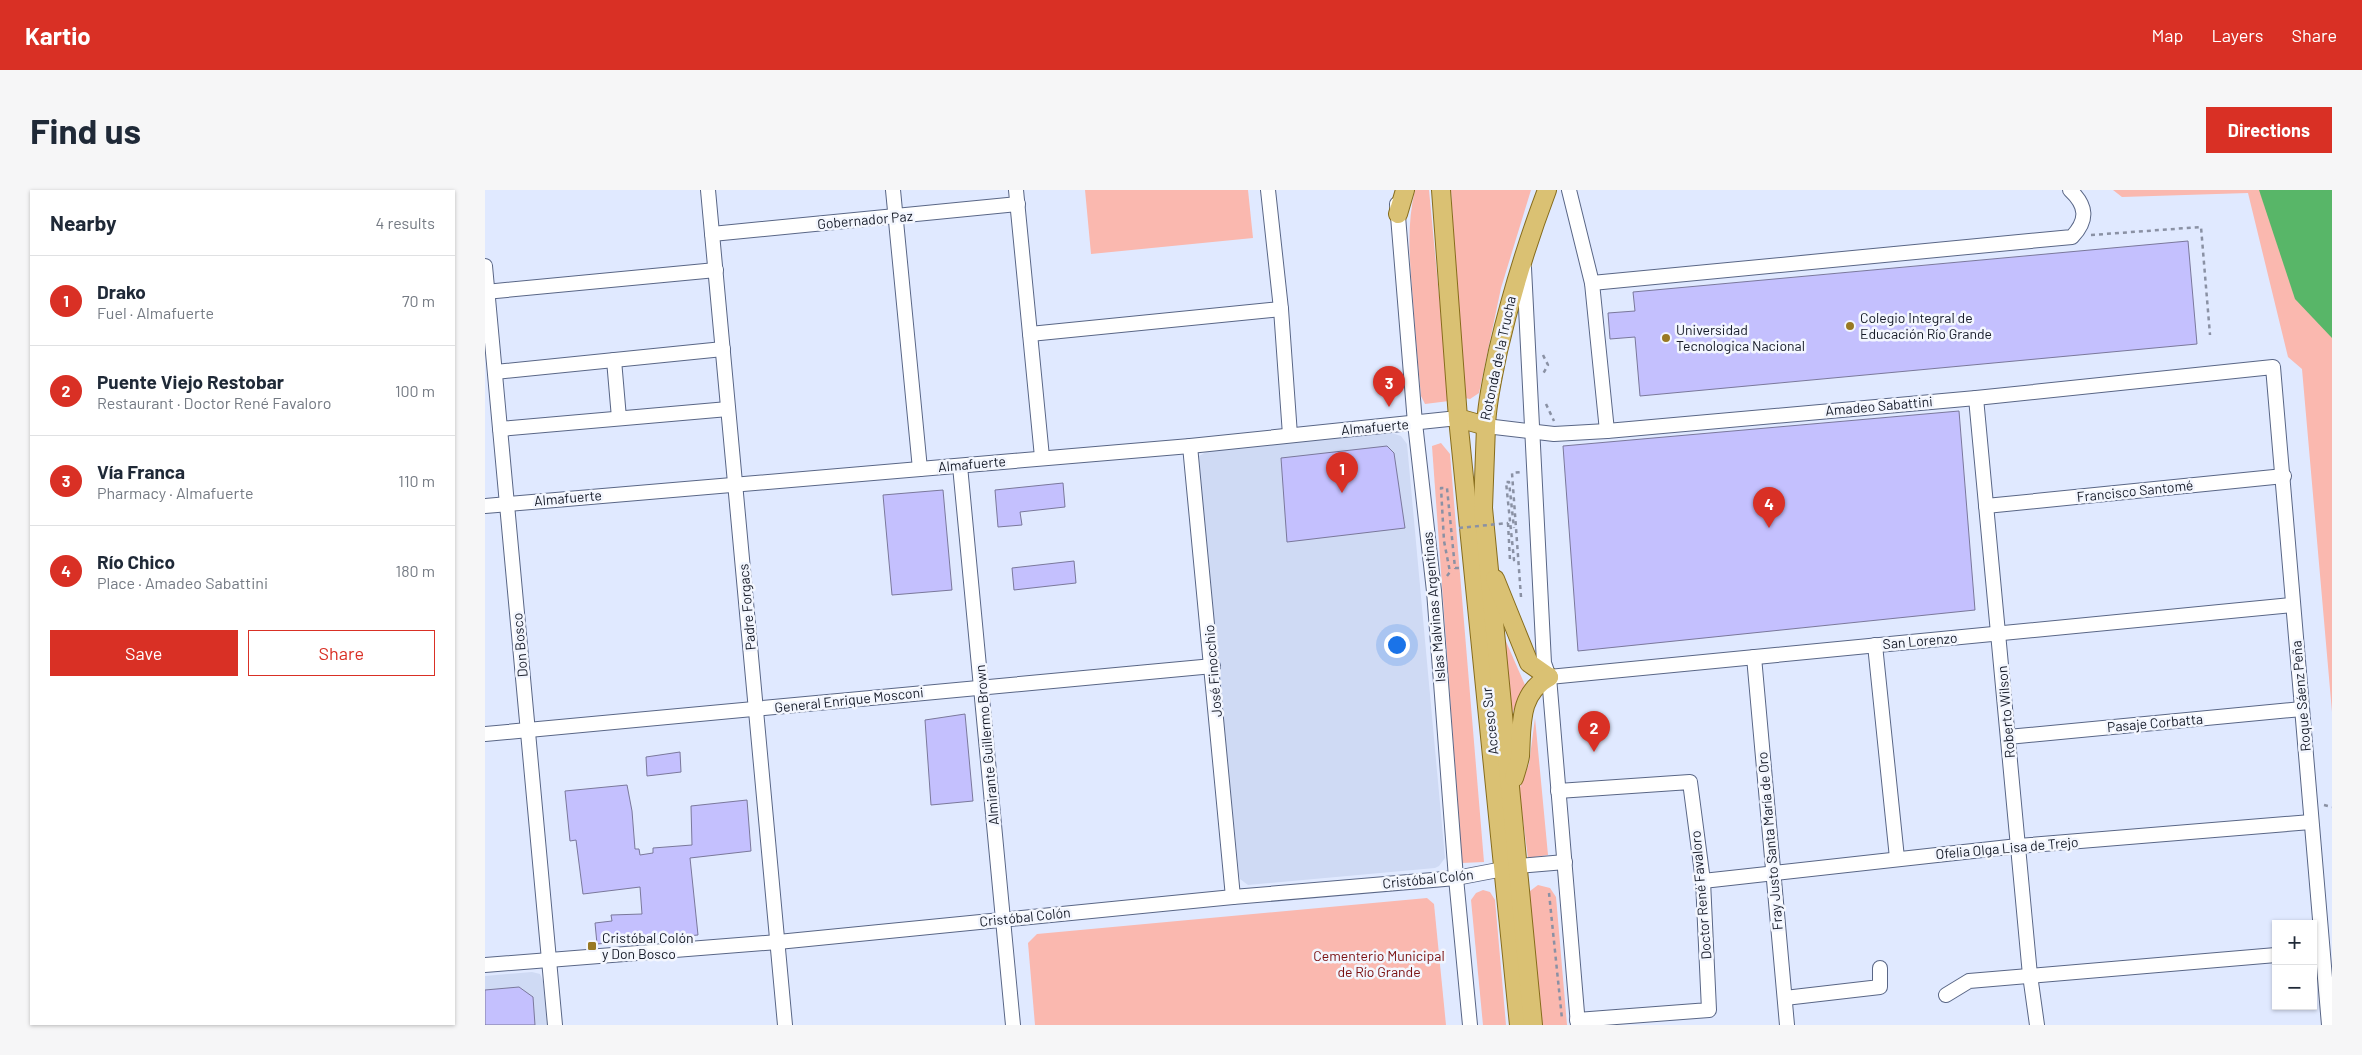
<!DOCTYPE html>
<meta charset="utf-8">
<style>
body{margin:0;font-family:Barlow,sans-serif;background:#f6f6f7;color:#1f2937}
.controls{position:absolute;right:15px;bottom:15px;display:grid;overflow:hidden;border-radius:0px;box-shadow:0 1px 4px #0004}
.controls button{width:45px;height:45px;display:grid;place-items:center;padding:0;border:0;border-bottom:1px solid #e0e1e3;background:#fff;color:#1f2937;font:25px sans-serif}
.you{position:absolute;left:911px;top:454px;width:18px;height:18px;margin:-12px;border:4px solid #fff;border-radius:50%;background:#1a73e8;box-shadow:0 0 0 8px #1a73e833}
.badge{display:grid;place-items:center;width:32px;height:32px;border-radius:50%;background:#d93025;color:#fff;font-size:16px;font-weight:700}
.pin{position:absolute;translate:-50% -41px;filter:drop-shadow(0 1px 2px #0008)}
.pin::after{content:'';position:absolute;top:26px;width:18px;height:15px;background:inherit;clip-path:polygon(0 0,100% 0,50% 100%)}
.list{margin:0;padding:0;list-style:none}
h2{display:flex;justify-content:space-between;align-items:center;height:65px;margin:0;padding:0 20px;font-size:21px}
h2 small{font-size:16px;font-weight:400;color:#747a83}
.list li{display:grid;grid-template-columns:32px 1fr auto;gap:15px;align-items:center;box-sizing:border-box;height:90px;padding:0 20px;border-top:1px solid #e0e1e3}
.list b{display:block;font-size:19px;white-space:nowrap}
.list p{margin:0;font-size:16px;white-space:nowrap;color:#747a83}
.list em{font-size:16px;font-style:normal;color:#747a83}
.actions{display:flex;gap:10px;padding:15px 20px}
.actions a{flex:1;padding:11px 0;border:1px solid #d93025;border-radius:0px;text-align:center;font-size:18px;color:#d93025}
.actions .main{background:#d93025;color:#fff}
.map{position:relative;flex:none;width:1847px;height:835px;overflow:hidden;border-radius:0px}
header{display:flex;align-items:center;gap:30px;box-sizing:border-box;height:70px;padding:0 25px;background:#d93025;color:#fff}
header strong{font-size:24px}
nav{display:flex;gap:28px;margin-inline-start:auto;font-size:18px}
.intro{display:flex;align-items:center;justify-content:space-between;box-sizing:border-box;height:120px;padding:0 30px}
h1{margin:0;font-size:35px}
.button{padding:12px 22px;border-radius:0px;background:#d93025;color:#fff;font-size:18px;font-weight:700}
main{display:flex;gap:30px;padding:0 30px}
aside{flex:1;background:#fff;border-radius:0px;box-shadow:0 1px 4px #0004}
.map>svg:first-child{display:block}
.built{fill:#cfdaf4}
.green{fill:#fab8af}
.water{fill:#58b668}
.building{fill:#c4c0fe;stroke:#7a789b}
.lines{fill:none;stroke-linecap:round;stroke-linejoin:round}
.minor-casing{stroke:#596686;stroke-width:16}
.major-casing{stroke:#866c1c;stroke-width:20}
.path{stroke:#8a91a4;stroke-width:2.5;stroke-dasharray:4 4;stroke-linecap:butt}
.minor{stroke:#fff;stroke-width:14}
.major{stroke:#dac173;stroke-width:18}
.path-bridge{stroke:#8a91a4;stroke-width:2.5;stroke-dasharray:4 4;stroke-linecap:butt}
.poi-dot{fill:#997923;stroke:#f3f6fe;stroke-width:2}
.labels{text-anchor:middle;stroke-width:5;stroke-linejoin:round;paint-order:stroke}
.street-label{font-size:14px;fill:#161b28;stroke:#f3f6fe}
.poi-label{font-size:14px;fill:#161b28;stroke:#f3f6fe;text-anchor:start}
.park-label{font-size:14px;fill:#790e0f;stroke:#f3f6fe}
</style>
<header>
<strong>Kartio</strong>
<nav><a>Map</a><a>Layers</a><a>Share</a></nav>
</header>
<div class="intro"><h1>Find us</h1><a class="button">Directions</a></div>
<main>
<aside>
<h2>Nearby<small>4 results</small></h2>
<ul class="list">
<li><span class="badge">1</span><div><b>Drako</b><p>Fuel · Almafuerte</p></div><em>70 m</em></li>
<li><span class="badge">2</span><div><b>Puente Viejo Restobar</b><p>Restaurant · Doctor René Favaloro</p></div><em>100 m</em></li>
<li><span class="badge">3</span><div><b>Vía Franca</b><p>Pharmacy · Almafuerte</p></div><em>110 m</em></li>
<li><span class="badge">4</span><div><b>Río Chico</b><p>Place · Amadeo Sabattini</p></div><em>180 m</em></li>
</ul>
<div class="actions"><a class="main">Save</a><a>Share</a></div>
</aside>
<div class="map">
<svg width="1847" height="835" viewBox="0 0 1847 835">
<rect width="100%" height="100%" fill="#e0e9ff"/>
<g class="built">
<path d="M907 243 916 246 922 254 960 668 954 676 950 678 763 695 755 689 754 684 712 271 714 266 723 261Z"/>
<path d="M47 782 55 784 58 791 62 835H0V786Z"/>
</g>
<g class="green">
<path d="M600 0H763L768 48 606 64Z"/>
<path d="M930 0H944L964 211 940 214 936 206C933 174 930 143 928 111 925 73 921 37 930 0Z"/>
<path d="M966 0H1046L1016 98 994 203 985 209 980 208 978 203Z"/>
<path d="M1628 0H1847V522L1817 179 1803 167 1763 3 1637 7Z"/>
<path d="M956 253 965 264 999 672 977 673 947 256Z"/>
<path d="M1016 440 1040 495 1025 528Z"/>
<path d="M1050 528 1063 665 1043 668 1034 600 1044 574Z"/>
<path d="M1053 695 1065 698 1071 707 1082 835H1054L1042 707 1045 701Z"/>
<path d="M998 700 1005 702 1010 710 1021 835H998L986 710 991 703Z"/>
<path d="M942 708 949 714 961 835H550L543 753 552 744Z"/>
</g>
<path class="water" d="M1774 0H1847V148L1810 109Z"/>
<g class="building">
<path d="M1703 51 1712 154 1155 206 1150 147 1125 149 1123 123 1150 121 1148 102Z"/>
<path d="M1474 221 1490 420 1093 461 1078 256Z"/>
<path d="M902 256 909 263 920 338 802 352 796 268Z"/>
<path d="M578 293 580 317 535 322 537 335 513 337 510 300Z"/>
<path d="M458 300 467 400 407 405 398 305Z"/>
<path d="M589 371 591 393 529 400 527 378Z"/>
<path d="M480 524 488 611 446 615 440 530Z"/>
<path d="M195 562 196 582 162 586 161 567Z"/>
<path d="M142 595 147 621 150 659H154L155 665 168 663V658L207 655 206 616 262 610 266 661 205 668 213 745 112 754 110 733 127 731 126 725 157 724 155 697 98 704 91 650 85 651 80 601Z"/>
<path d="M34 797 48 807 50 835H0V800Z"/>
</g>
<g class="lines">
<g class="minor-casing">
<g id="minor">
<path d="M223 0 300 835"/>
<path d="M408 0 435 279"/>
<path d="M531 0 557 267"/>
<path d="M783 0 796 119 805 245"/>
<path d="M1084 0 1107 93 1122 241"/>
<path d="M912 14 930 233 949 401 971 688 985 835"/>
<path d="M227 44 533 14"/>
<path d="M0 76 70 835"/>
<path d="M1039 78 1059 473 1064 487 1093 835"/>
<path d="M1107 93 1587 47C1603 30 1602 16 1585 0"/>
<path d="M0 102 231 80"/>
<path d="M545 144 796 119"/>
<path d="M129 170 134 228"/>
<path d="M10 182 238 159"/>
<path d="M1491 208 1545 785 1552 835"/>
<path d="M1001 236 1069 244 1122 241 1491 208 1788 177 1844 835"/>
<path d="M15 239 243 219"/>
<path d="M705 256 748 707"/>
<path d="M475 276 528 835"/>
<path d="M0 316 705 256 973 228"/>
<path d="M1501 316 1799 286"/>
<path d="M1390 455 1412 668"/>
<path d="M1269 467 1302 835"/>
<path d="M1064 487 1807 415"/>
<path d="M0 544 728 476"/>
<path d="M1523 547 1817 519"/>
<path d="M1073 601 1205 592 1218 691 1224 820 1092 830"/>
<path d="M1218 691 1533 656 1826 632"/>
<path d="M0 775 293 752 748 707 971 688 1034 676 1080 672"/>
<path d="M1461 805 1484 791 1791 765"/>
<path d="M1300 808 1395 797V778"/>
</g>
</g>
<g class="major-casing">
<g id="major">
<path d="M956 0 973 228 1001 236C1002 210 1008 186 1013 161 1026 105 1042 53 1062 0"/>
<path d="M913 24 920 0"/>
<path d="M973 228 1034 835"/>
<path d="M1001 236 998 318 1048 835"/>
<path d="M1010 389 1044 473 1064 487"/>
<path d="M1029 588C1031 581 1034 573 1035 566 1037 535 1033 504 1064 487"/>
</g>
</g>
<g class="path">
<path d="M1606 45 1716 37 1725 145"/>
<path d="M1058 165 1063 175 1058 184"/>
<path d="M1061 214 1069 231"/>
<path d="M1023 333 1025 370H1029L1021 292H1024L1029 338"/>
<path d="M962 386 965 382 959 351 956 298H962L970 378H974"/>
<path d="M1036 407 1027 283 1036 282"/>
<path d="M1839 615 1847 617"/>
<path d="M1064 703 1077 829"/>
</g>
<use href="#minor" class="minor"/>
<use href="#major" class="major"/>
<path class="path-bridge" d="M974 338 1023 333"/>
</g>
<g class="poi-dot">
<circle cx="1365" cy="136" r="5"/>
<circle cx="1181" cy="148" r="5"/>
<rect x="102" y="751" width="10" height="10" rx="2.5"/>
</g>
<g class="labels">
<g class="street-label">
<text transform="translate(380 30) rotate(-5)" y="5">Gobernador Paz</text>
<text transform="translate(1013 168) rotate(-78)" y="5">Rotonda de la Trucha</text>
<text transform="translate(1394 216) rotate(-5)" y="5">Amadeo Sabattini</text>
<text transform="translate(890 237) rotate(-5)" y="5">Almafuerte</text>
<text transform="translate(487 274) rotate(-5)" y="5">Almafuerte</text>
<text transform="translate(1650 301) rotate(-6)" y="5">Francisco Santomé</text>
<text transform="translate(83 308) rotate(-5)" y="5">Almafuerte</text>
<text transform="translate(262 417) rotate(-95)" y="5">Padre Forgacs</text>
<text transform="translate(949 417) rotate(-95)" y="5">Islas Malvinas Argentinas</text>
<text transform="translate(1435 451) rotate(-5)" y="5">San Lorenzo</text>
<text transform="translate(35 455) rotate(-95)" y="5">Don Bosco</text>
<text transform="translate(728 481) rotate(-95)" y="5">José Finocchio</text>
<text transform="translate(1816 506) rotate(-95)" y="5">Roque Sáenz Peña</text>
<text transform="translate(364 510) rotate(-6)" y="5">General Enrique Mosconi</text>
<text transform="translate(1521 522) rotate(-95)" y="5">Roberto Wilson</text>
<text transform="translate(1005 531) rotate(-96)" y="5">Acceso Sur</text>
<text transform="translate(1670 533) rotate(-5)" y="5">Pasaje Corbatta</text>
<text transform="translate(502 555) rotate(-95)" y="5">Almirante Guillermo Brown</text>
<text transform="translate(1285 651) rotate(-95)" y="5">Fray Justo Santa María de Oro</text>
<text transform="translate(1522 658) rotate(-5)" y="5">Ofelia Olga Lisa de Trejo</text>
<text transform="translate(943 689) rotate(-6)" y="5">Cristóbal Colón</text>
<text transform="translate(1216 705) rotate(-95)" y="5">Doctor René Favaloro</text>
<text transform="translate(540 727) rotate(-6)" y="5">Cristóbal Colón</text>
</g>
<g class="poi-label">
<text x="1375" y="133">Colegio Integral de<tspan x="1375" dy="16">Educación Río Grande</tspan></text>
<text x="1191" y="145">Universidad<tspan x="1191" dy="16">Tecnologica Nacional</tspan></text>
<text x="117" y="753">Cristóbal Colón<tspan x="117" dy="16">y Don Bosco</tspan></text>
</g>
<g class="park-label">
<text x="894" y="771">Cementerio Municipal<tspan x="894" dy="16">de Río Grande</tspan></text>
</g>
</g>
</svg>
<div class="controls">
<button>+</button>
<button>−</button>
</div>
<div class="you"></div>
<div class="pin badge" style="left:857px;top:303px">1</div>
<div class="pin badge" style="left:1109px;top:562px">2</div>
<div class="pin badge" style="left:904px;top:217px">3</div>
<div class="pin badge" style="left:1284px;top:338px">4</div>
</div>
</main>
